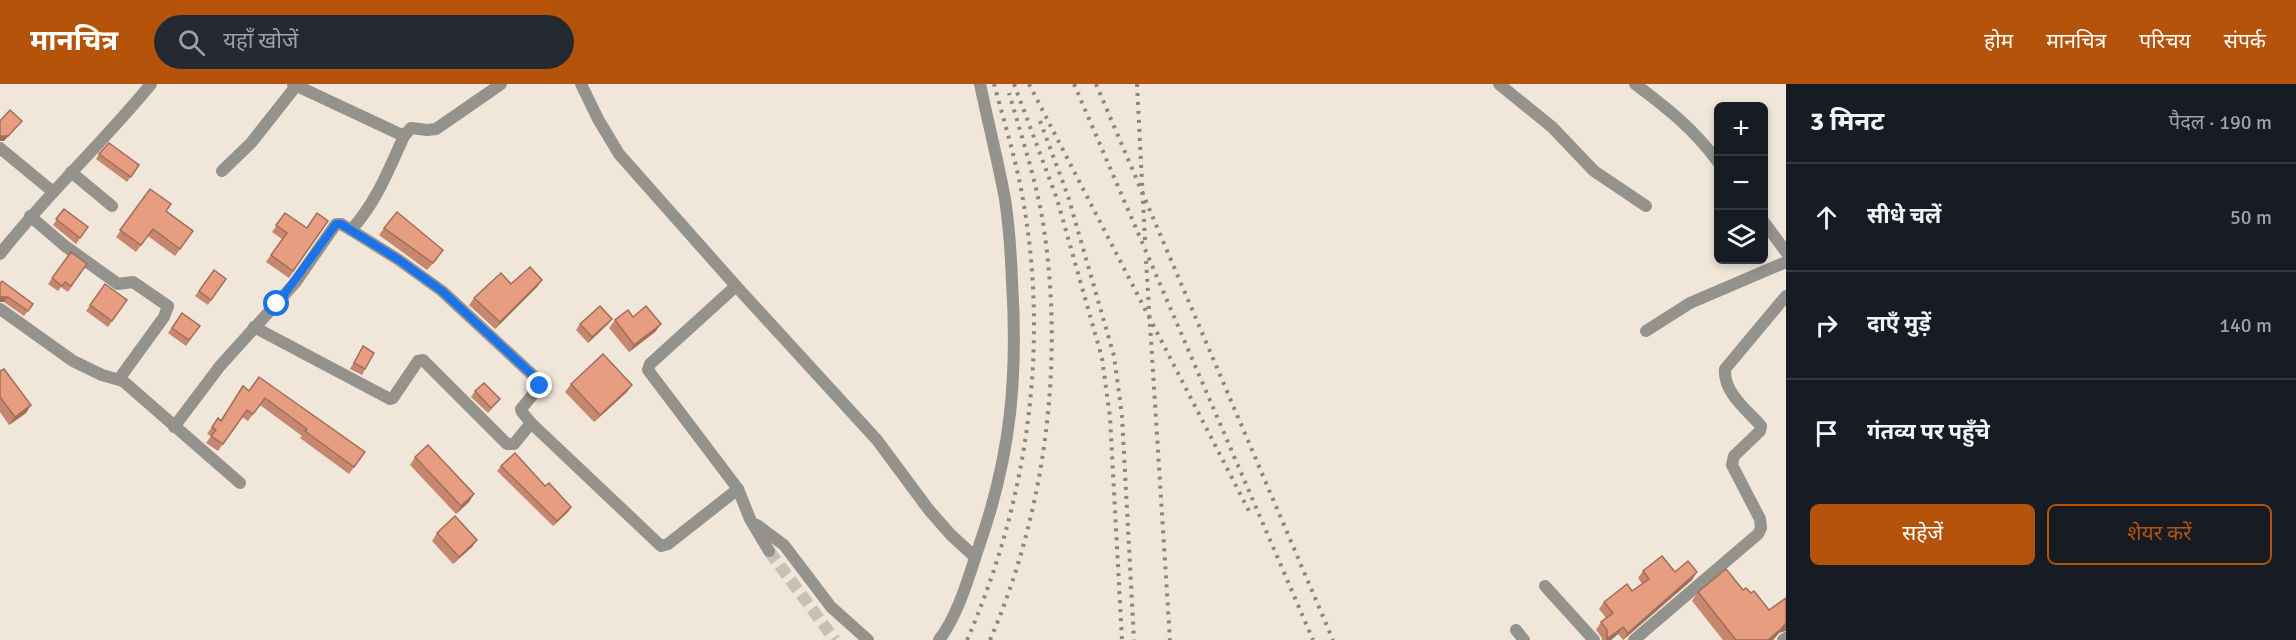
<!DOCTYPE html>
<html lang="hi">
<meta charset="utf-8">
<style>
body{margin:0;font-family:Signika,"Noto Sans Devanagari",sans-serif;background:#242831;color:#f1f3f6}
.controls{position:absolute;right:18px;top:18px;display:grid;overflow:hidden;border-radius:9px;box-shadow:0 3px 9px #0003}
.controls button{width:54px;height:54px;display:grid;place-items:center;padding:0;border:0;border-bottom:2px solid #363941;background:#171b24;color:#f1f3f6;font:30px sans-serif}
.stop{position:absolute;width:18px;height:18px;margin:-14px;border:4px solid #1a73e8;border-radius:50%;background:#fff}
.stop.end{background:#1a73e8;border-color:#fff;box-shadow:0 2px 6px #0008}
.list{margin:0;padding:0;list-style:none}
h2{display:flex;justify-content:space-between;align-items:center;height:78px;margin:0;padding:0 24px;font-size:26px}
h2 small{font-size:20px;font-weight:400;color:#9ea1a6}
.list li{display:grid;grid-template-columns:39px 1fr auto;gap:18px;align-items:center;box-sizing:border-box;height:108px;padding:0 24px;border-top:2px solid #363941}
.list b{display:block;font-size:22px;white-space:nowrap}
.list em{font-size:20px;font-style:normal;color:#9ea1a6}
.actions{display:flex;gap:12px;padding:18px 24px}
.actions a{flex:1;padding:14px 0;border:2px solid #b45309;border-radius:9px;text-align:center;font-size:21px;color:#b45309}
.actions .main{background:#b45309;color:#fff}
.icon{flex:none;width:33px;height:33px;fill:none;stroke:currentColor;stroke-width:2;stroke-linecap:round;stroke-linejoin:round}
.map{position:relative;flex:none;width:1786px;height:556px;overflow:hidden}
header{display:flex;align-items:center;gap:36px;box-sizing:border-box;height:84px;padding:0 30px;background:#b45309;color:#fff}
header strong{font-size:28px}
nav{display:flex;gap:33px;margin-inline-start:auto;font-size:21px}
.search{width:420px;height:54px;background:#242831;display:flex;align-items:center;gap:15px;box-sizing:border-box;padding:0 21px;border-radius:33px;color:#9ea1a6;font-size:22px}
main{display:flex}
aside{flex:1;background:#171b24}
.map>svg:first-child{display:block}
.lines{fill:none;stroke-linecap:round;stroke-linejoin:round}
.street-tunnel{stroke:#c8bfb5;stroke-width:12;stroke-dasharray:12 6;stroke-linecap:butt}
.street{stroke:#93928c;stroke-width:12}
.rail{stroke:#8d867e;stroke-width:4;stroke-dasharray:3 6;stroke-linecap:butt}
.wall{fill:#c6876e}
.shaded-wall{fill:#a16e5a}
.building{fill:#e69d80;stroke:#a16e5a;stroke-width:1.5}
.route{stroke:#1a73e8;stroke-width:8}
</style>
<header>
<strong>मानचित्र</strong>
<div class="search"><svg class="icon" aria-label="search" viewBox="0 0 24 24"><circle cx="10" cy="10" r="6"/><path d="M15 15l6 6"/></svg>यहाँ खोजें</div>
<nav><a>होम</a><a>मानचित्र</a><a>परिचय</a><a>संपर्क</a></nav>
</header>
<main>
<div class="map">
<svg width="1786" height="556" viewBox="0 0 1786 556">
<rect width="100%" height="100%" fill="#f0e6da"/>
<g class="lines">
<path class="street-tunnel" d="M769 467 835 556"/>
<g class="street">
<path d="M293 0 404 52 411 44 427 46 436 45 501 0"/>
<path d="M581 0 598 35 619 70 736 202 650 280 648 286 738 405 750 435 769 467"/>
<path d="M1499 0 1552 43 1594 87 1646 122"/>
<path d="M1635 0C1667 24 1694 45 1718 78"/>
<path d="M0 64 52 107"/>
<path d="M222 87 251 59 296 2"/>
<path d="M71 88 112 122"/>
<path d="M30 132 65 162 118 200 133 198 168 222 164 233 119 295"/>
<path d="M1764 138 1786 168"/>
<path d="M0 170C47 110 103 59 151 0"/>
<path d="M736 202 877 356 929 426 951 451 975 473"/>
<path d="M0 225 73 277 102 291 123 297 240 399"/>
<path d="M254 243 390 315 393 314 418 277 423 276 507 360H514L531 339 522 328 521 325 539 303V297L442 207 399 176 351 146"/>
<path d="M1646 247 1690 219 1786 178"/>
<path d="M531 339 661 462 668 460 738 405"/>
<path d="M174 343 220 282 295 199 336 140H341L351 146C376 119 389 85 404 52"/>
<path d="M757 441 784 461 831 523 868 556"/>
<path d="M1545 502 1594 556"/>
<path d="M1516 546 1524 556"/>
<path d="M939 556C958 531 968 495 978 465 1011 372 1018 294 1012 197 1011 170 1009 142 1005 115 998 77 988 38 980 0"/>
<path d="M1634 556 1758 450 1761 444 1760 435 1732 381 1734 372 1760 347 1761 342C1747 326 1723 308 1725 285L1786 212"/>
<path d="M1783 556 1786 554"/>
</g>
<g class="rail">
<path d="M1014 0 1057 115 1102 274 1110 333 1122 556"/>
<path d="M1029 0 1250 429"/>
<path d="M1074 0 1313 556"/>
<path d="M1096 0 1333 556"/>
<path d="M1137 0 1145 156"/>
<path d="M1040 37 1068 112 1114 272 1122 332 1134 556"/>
<path d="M1146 177 1170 556"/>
<path d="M967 556C1028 417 1050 260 1022 110 1015 73 1004 37 994 0"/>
<path d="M990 556C1045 429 1064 282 1044 145 1037 99 1022 54 1009 9"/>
</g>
</g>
<g class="wall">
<path d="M99 70 139 81 127 98 96 75Z"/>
<path d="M150 105 166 127 193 147 175 172 148 152 136 168 116 153Z"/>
<path d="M64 125 88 143 76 160 53 141Z"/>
<path d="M285 129 307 144 328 137 289 194 266 178 282 155 272 148Z"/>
<path d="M384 144 438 174 427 186 379 151Z"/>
<path d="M71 168 87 180 68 208 61 203 58 207 48 200Z"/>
<path d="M214 186 226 195 208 221 195 212Z"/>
<path d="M542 196 537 203 495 245 469 221 474 214 511 200Z"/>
<path d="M0 200 33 220 24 232 4 218H0Z"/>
<path d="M105 200 127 216 108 243 86 227Z"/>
<path d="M182 229 200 242 186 262 168 249Z"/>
<path d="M633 233 661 240 655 248 629 268 609 244 615 236Z"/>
<path d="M612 235 608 240 588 259 576 246 580 240Z"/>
<path d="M363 262 365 285 362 291 350 285Z"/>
<path d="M0 287 31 321 26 329 9 341 0 328Z"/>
<path d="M259 293 365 368 349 390 300 354 302 352 260 321 248 337 242 333 218 367 206 359 211 352 207 350 218 334 221 336 249 307Z"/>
<path d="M571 300 627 308 594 338 565 308Z"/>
<path d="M475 307 500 315 496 320 488 329 471 313Z"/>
<path d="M415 373 474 410 469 418 456 430 410 381Z"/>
<path d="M501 382 545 402 571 423 568 428 553 442 497 387Z"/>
<path d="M437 449 477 456 472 463 453 480 432 457Z"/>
<path d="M1643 487 1675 488 1692 496 1623 556 1618 550 1611 556H1602V554L1596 546 1601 538 1606 534 1599 525 1604 518 1632 507 1642 500 1638 494Z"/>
<path d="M1743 506 1751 509 1769 526 1779 549 1773 556H1723L1692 517 1698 508Z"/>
</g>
<g class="shaded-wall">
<path d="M22 37 18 42 4 57H0V52Z"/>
<path d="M542 196 537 203 495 245 500 238Z"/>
<path d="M0 213H8L4 218H0Z"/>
<path d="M612 235 608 240 588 259 592 253Z"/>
<path d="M661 240 655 248 629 268 634 261Z"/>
<path d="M632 301 627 308 594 338 600 331Z"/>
<path d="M31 321 26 329 9 341 15 333Z"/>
<path d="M474 410 469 418 456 430 461 422Z"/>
<path d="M571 423 568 428 553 442 557 437Z"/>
<path d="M477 456 472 463 453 480 459 473Z"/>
<path d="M1697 488 1692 496 1623 556 1628 549Z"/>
<path d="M1785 540H1786V547L1779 549 1773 556H1768Z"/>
<path d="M1623 543 1618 550 1611 556H1607Z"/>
</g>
<g class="building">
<path d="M10 26 22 37 8 52H0V37Z"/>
<path d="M109 59 139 81 131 93 99 70Z"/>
<path d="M150 105 171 120 166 127 193 147 180 165 153 145 141 161 120 146Z"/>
<path d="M64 125 88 143 80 154 56 135Z"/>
<path d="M397 128 443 166 433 179 384 144Z"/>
<path d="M285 129 307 144 317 129 328 137 293 187 271 171 287 149 276 141Z"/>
<path d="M71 168 87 180 71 202 65 198 62 202 52 194Z"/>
<path d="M530 183 542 196 500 238 474 214 501 189 511 200Z"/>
<path d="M214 186 226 195 211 216 199 207Z"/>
<path d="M2 197 33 220 28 227 8 213H0V200Z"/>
<path d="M105 200 127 216 112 237 90 221Z"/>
<path d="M600 222 612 235 592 253 580 240Z"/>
<path d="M646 222 661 240 634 261 615 236 628 226 633 233Z"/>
<path d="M182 229 200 242 189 256 172 244Z"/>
<path d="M363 262 374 269 365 285 354 279Z"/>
<path d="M603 270 632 301 600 331 571 300Z"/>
<path d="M4 285 31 321 15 333 0 313V287Z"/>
<path d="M259 293 365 368 354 383 305 347 307 345 265 314 253 330 247 326 223 360 211 352 216 346 212 343 218 334 221 337 243 302 249 307Z"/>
<path d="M484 299 500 315 491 324 475 307Z"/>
<path d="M428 361 474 410 461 422 415 373Z"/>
<path d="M515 369 545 402 549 399 571 423 557 437 501 382Z"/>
<path d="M455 432 477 456 459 473 437 449Z"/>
<path d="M1662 472 1675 488 1688 477 1697 488 1628 549 1623 543 1607 555V546L1601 538 1613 529 1604 518 1627 500 1632 507 1649 495 1643 487Z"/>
<path d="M1726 485 1743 506 1746 504 1751 509 1754 507 1769 526 1786 514V540H1785L1781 545 1768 556H1736L1698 508Z"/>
</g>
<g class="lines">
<path class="route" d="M277 220 336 140H341L399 176 442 207 539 297 540 302"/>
</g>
</svg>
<div class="controls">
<button>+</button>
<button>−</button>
<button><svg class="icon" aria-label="layers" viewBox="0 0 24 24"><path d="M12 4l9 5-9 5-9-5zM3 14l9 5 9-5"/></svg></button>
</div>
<div class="stop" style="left:277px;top:220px"></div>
<div class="stop end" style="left:540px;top:302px"></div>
</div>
<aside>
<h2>3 मिनट<small>पैदल · 190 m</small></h2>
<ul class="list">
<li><svg class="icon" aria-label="ahead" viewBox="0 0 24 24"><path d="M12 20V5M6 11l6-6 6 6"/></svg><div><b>सीधे चलें</b></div><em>50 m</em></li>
<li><svg class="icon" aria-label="right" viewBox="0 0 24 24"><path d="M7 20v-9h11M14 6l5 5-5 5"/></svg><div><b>दाएँ मुड़ें</b></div><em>140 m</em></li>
<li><svg class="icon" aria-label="arrive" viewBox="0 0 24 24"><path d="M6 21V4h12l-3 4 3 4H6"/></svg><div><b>गंतव्य पर पहुँचे</b></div></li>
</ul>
<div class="actions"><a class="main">सहेजें</a><a>शेयर करें</a></div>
</aside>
</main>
